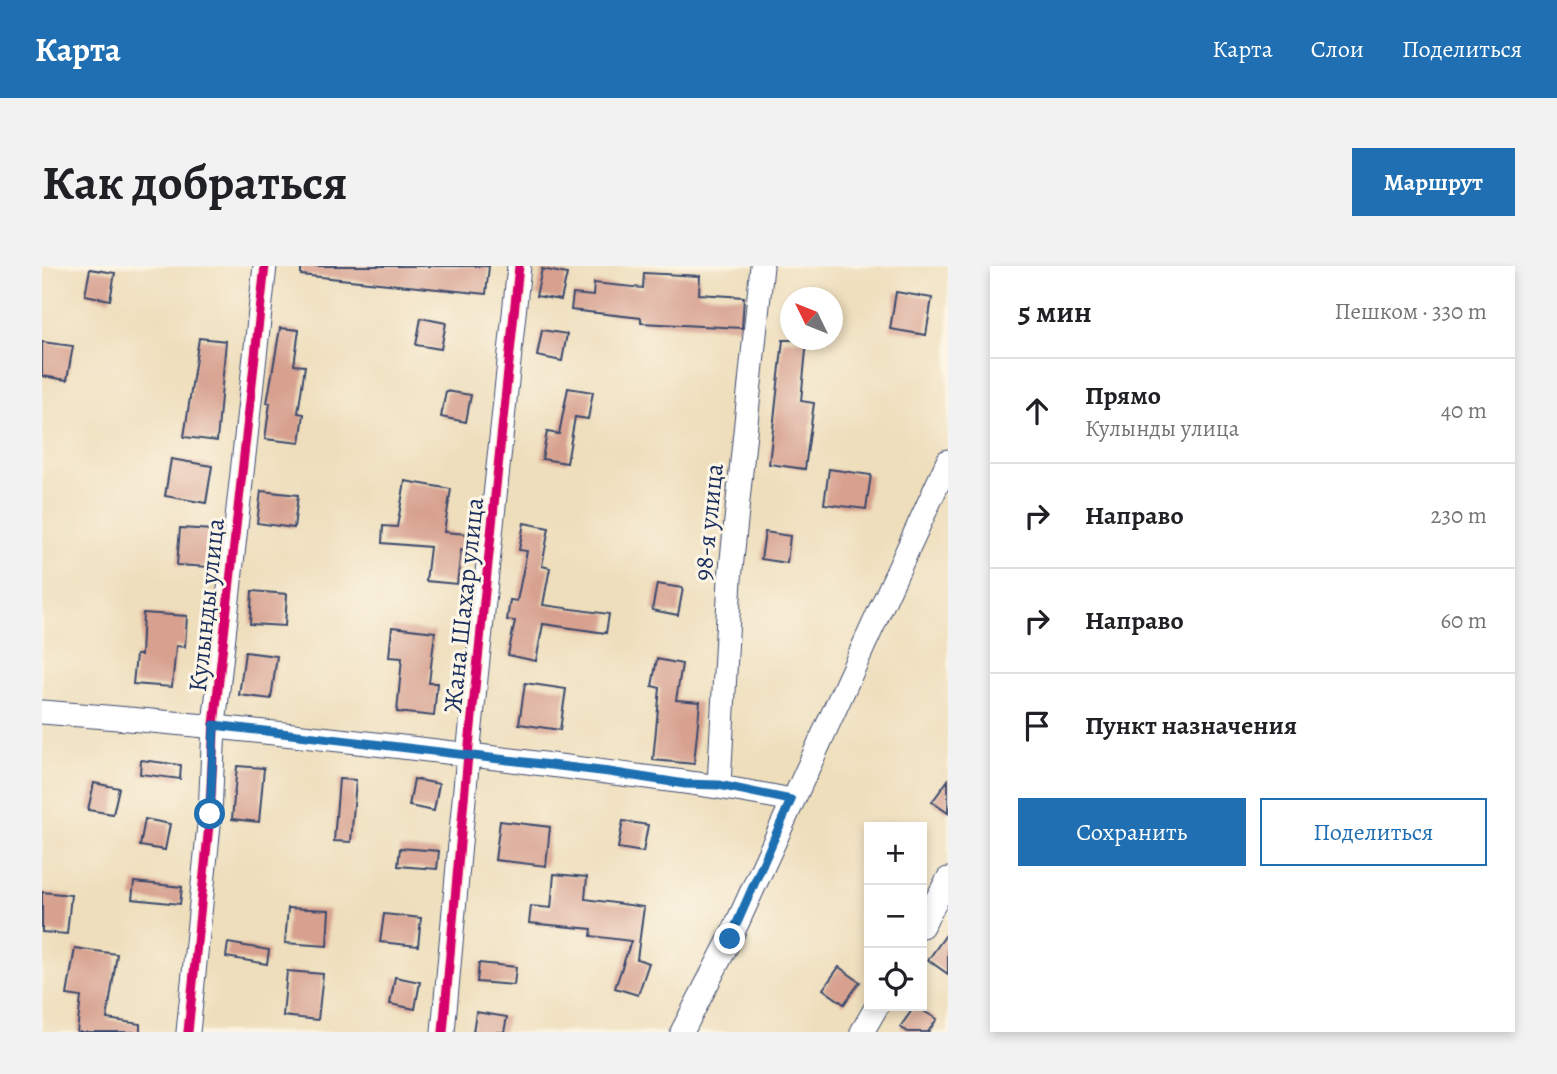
<!DOCTYPE html>
<html lang="ru">
<meta charset="utf-8">
<style>
body{margin:0;font-family:Alegreya,serif;background:#f2f2f2;color:#202124}
.controls{position:absolute;right:21px;bottom:21px;display:grid;overflow:hidden;border-radius:0px;box-shadow:0 4px 10px #0003}
.controls button{width:63px;height:63px;display:grid;place-items:center;padding:0;border:0;border-bottom:2px solid #e0e0e0;background:#fff;color:#202124;font:35px sans-serif}
.compass{position:absolute;left:738px;top:21px;width:63px;height:63px;border-radius:50%;background:#fff;box-shadow:0 4px 10px #0003;rotate:313deg}
.stop{position:absolute;width:21px;height:21px;margin:-16px;border:5px solid #1f6fb2;border-radius:50%;background:#fff}
.stop.end{background:#1f6fb2;border-color:#fff;box-shadow:0 2px 7px #0008}
.list{margin:0;padding:0;list-style:none}
h2{display:flex;justify-content:space-between;align-items:center;height:91px;margin:0;padding:0 28px;font-size:30px}
h2 small{font-size:23px;font-weight:400;color:#757577}
.list li{display:grid;grid-template-columns:46px 1fr auto;gap:21px;align-items:center;box-sizing:border-box;height:105px;padding:0 28px;border-top:2px solid #e0e0e0}
.list b{display:block;font-size:26px;white-space:nowrap}
.list p{margin:0;font-size:23px;white-space:nowrap;color:#757577}
.list em{font-size:23px;font-style:normal;color:#757577}
.actions{display:flex;gap:14px;padding:21px 28px}
.actions a{flex:1;padding:16px 0;border:2px solid #1f6fb2;border-radius:0px;text-align:center;font-size:24px;color:#1f6fb2}
.actions .main{background:#1f6fb2;color:#fff}
.icon{flex:none;width:38px;height:38px;fill:none;stroke:currentColor;stroke-width:2;stroke-linecap:round;stroke-linejoin:round}
.map{position:relative;flex:none;width:906px;height:766px;overflow:hidden;border-radius:0px}
header{display:flex;align-items:center;gap:42px;box-sizing:border-box;height:98px;padding:0 35px;background:#1f6fb2;color:#fff}
header strong{font-size:33px}
nav{display:flex;gap:38px;margin-inline-start:auto;font-size:24px}
.intro{display:flex;align-items:center;justify-content:space-between;box-sizing:border-box;height:168px;padding:0 42px}
h1{margin:0;font-size:49px}
.button{padding:18px 32px;border-radius:0px;background:#1f6fb2;color:#fff;font-size:24px;font-weight:700}
main{display:flex;gap:42px;padding:0 42px}
aside{flex:1;background:#fff;border-radius:0px;box-shadow:0 4px 10px #0003}
.map>svg:first-child{display:block}
.building{fill:#d7a08f}
.lines{fill:none;stroke-linecap:round;stroke-linejoin:round}
.minor-casing{stroke:#3b496c;stroke-width:25}
.minor{stroke:#fff;stroke-width:23}
.cycleway-casing{stroke:#fcf5e5;stroke-width:13}
.cycleway{stroke:#d6006c;stroke-width:9}
.route{stroke:#1f6fb2;stroke-width:9}
.labels{text-anchor:middle;stroke-width:6;stroke-linejoin:round;paint-order:stroke}
.street-label{font-size:26px;fill:#1b2f5e;stroke:#fcf5e5}
</style>
<header>
<strong>Карта</strong>
<nav><a>Карта</a><a>Слои</a><a>Поделиться</a></nav>
</header>
<div class="intro"><h1>Как добраться</h1><a class="button">Маршрут</a></div>
<main>
<div class="map">
<svg width="906" height="766" viewBox="0 0 906 766">
<rect width="100%" height="100%" fill="#fcf5e5"/>
<filter id="ink" filterUnits="userSpaceOnUse"><feTurbulence type="fractalNoise" baseFrequency=".0143" numOctaves="2"/><feDisplacementMap in="SourceGraphic" scale="14" xChannelSelector="R" yChannelSelector="G"/><feConvolveMatrix kernelMatrix="1 2 1 2 8 2 1 2 1" color-interpolation-filters="sRGB"/></filter>
<filter id="wash" filterUnits="userSpaceOnUse"><feTurbulence type="fractalNoise" baseFrequency=".00686" numOctaves="4" result="noise"/><feDisplacementMap in="SourceGraphic" scale="28" xChannelSelector="R" yChannelSelector="G"/><feGaussianBlur stdDeviation="1.57" result="paint"/><feColorMatrix in="noise" values="0 0 0 0 0 0 0 0 0 0 0 0 0 0 0 0 0 1.4 0 .05"/><feComposite in="paint" operator="in"/></filter>
<g filter="url(#wash)">
<rect width="100%" height="100%" fill="#eedebc"/>
<g id="blocks">
<g class="building">
<path d="M259 0H447L444 28 259 9Z"/>
<path d="M48 3 73 7 68 34 43 29Z"/>
<path d="M500 3 525 8 519 34 494 30Z"/>
<path d="M602 7 658 10 657 28 702 31 700 62 599 57V52L529 44 531 28 551 30 552 17 601 22Z"/>
<path d="M854 26 890 32 884 69 848 63Z"/>
<path d="M379 52 404 57 399 83 374 79Z"/>
<path d="M238 62 257 64 252 99 263 100 256 147 262 148 258 177 223 173 228 137H225Z"/>
<path d="M500 64 525 68 520 95 495 90Z"/>
<path d="M157 72 184 75 175 175 142 171Z"/>
<path d="M741 74H765L759 135 772 137 763 203 727 198Z"/>
<path d="M0 76 31 80 25 114 0 110Z"/>
<path d="M526 122 551 126 546 153 533 151 525 197 500 193 505 166 517 168Z"/>
<path d="M404 125 429 129 424 156 399 151Z"/>
<path d="M129 193 170 200 164 237 123 230Z"/>
<path d="M787 203 829 209 824 243 782 238Z"/>
<path d="M363 215 409 223 402 266 426 268 424 285 419 284 415 318 384 315 388 281 340 277 341 260 355 261Z"/>
<path d="M219 225 256 229 252 262 215 257Z"/>
<path d="M482 257 507 262 500 300 508 302 501 339 567 348 564 367 501 358 494 395 466 389 473 355 465 354 468 334 475 335 485 285 477 284Z"/>
<path d="M138 262 171 264 168 301 135 299Z"/>
<path d="M723 266 748 270 745 297 719 293Z"/>
<path d="M615 318 641 322 636 349 610 344Z"/>
<path d="M210 325 245 328 243 360 208 358Z"/>
<path d="M101 347 145 350 143 381 134 380 130 421 91 418 94 389H99Z"/>
<path d="M350 361 393 366 387 417H395L392 450 355 446 360 392 347 391Z"/>
<path d="M203 386 235 390 229 433 197 429Z"/>
<path d="M615 393 640 398 634 434 658 436 652 498 611 494 618 422 610 420Z"/>
<path d="M483 417 524 423 518 464 477 458Z"/>
<path d="M99 494 139 499 138 513 98 508Z"/>
<path d="M195 500 222 502 217 556 190 553Z"/>
<path d="M297 513 314 514 309 576 292 575Z"/>
<path d="M372 513 397 518 392 545 367 540Z"/>
<path d="M906 514V547L890 536Z"/>
<path d="M52 517 77 522 71 548 46 544Z"/>
<path d="M103 553 128 558 123 584 98 580Z"/>
<path d="M458 555 508 561 504 600 453 594Z"/>
<path d="M581 555 606 559 601 586 576 582Z"/>
<path d="M358 582 397 585 395 603 356 600Z"/>
<path d="M512 608 545 611 543 633 602 641 595 693 607 697 596 729 573 722 589 675 549 670 550 663 487 657 489 640 509 642Z"/>
<path d="M92 616 140 621 138 638 90 633Z"/>
<path d="M0 626 29 629 25 668 0 666Z"/>
<path d="M246 642 287 644 285 680 243 677Z"/>
<path d="M342 648 379 652 376 680 338 676Z"/>
<path d="M906 666V708L886 694Z"/>
<path d="M186 677 227 684 225 698 184 691Z"/>
<path d="M33 682 75 688 65 753 98 758V766H35L39 731 25 729Z"/>
<path d="M437 697 474 701 472 719 435 716Z"/>
<path d="M797 701 818 716 802 738 781 723Z"/>
<path d="M245 705 281 708 276 754 241 750Z"/>
<path d="M353 711 378 716 373 743 348 738Z"/>
<path d="M873 740 895 753 886 766H866L858 761Z"/>
<path d="M434 746 465 751 462 766H431Z"/>
</g>
</g>
</g>
<g filter="url(#ink)">
<use href="#blocks" fill-opacity="0" stroke="#3b496c" stroke-width="2"/>
<g class="lines">
<g class="minor-casing">
<g id="minor">
<path d="M0 446C163 458 324 476 486 496 574 508 662 516 749 534"/>
<path d="M677 519 688 313 720 0"/>
<path d="M880 660 906 613"/>
<path d="M146 766 168 549 172 459 223 0"/>
<path d="M401 766 426 489 477 0"/>
<path d="M640 766 688 673 906 195"/>
<path d="M820 766 835 740"/>
</g>
</g>
<use href="#minor" class="minor"/>
<g class="cycleway-casing">
<g id="cycleway">
<path d="M146 766 168 549 172 459 223 0"/>
<path d="M401 766 426 489 477 0"/>
</g>
</g>
<use href="#cycleway" class="cycleway"/>
</g>
</g>
<g class="lines" filter="url(#ink)">
<path class="route" d="M168 548 172 459 567 506 643 518 677 519 749 534 688 673"/>
</g>
<g class="labels">
<g class="street-label">
<text transform="translate(666 256) rotate(-84)" y="9">98-я улица</text>
<text transform="translate(164 339) rotate(-84)" y="9">Кулынды улица</text>
<text transform="translate(421 339) rotate(-84)" y="9">Жана Шахар улица</text>
</g>
</g>
</svg>
<div class="controls">
<button>+</button>
<button>−</button>
<button><svg class="icon" aria-label="locate" viewBox="0 0 24 24"><circle cx="12" cy="12" r="6"/><path d="M12 2v4M12 18v4M2 12h4M18 12h4"/></svg></button>
</div>
<svg class="compass" viewBox="-18 -18 36 36"><path d="M0-13l5 13h-10z" fill="#e53935"/><path d="M0 13l5-13h-10z" fill="#757577"/></svg>
<div class="stop" style="left:168px;top:548px"></div>
<div class="stop end" style="left:688px;top:673px"></div>
</div>
<aside>
<h2>5 мин<small>Пешком · 330 m</small></h2>
<ul class="list">
<li><svg class="icon" aria-label="ahead" viewBox="0 0 24 24"><path d="M12 20V5M6 11l6-6 6 6"/></svg><div><b>Прямо</b><p>Кулынды улица</p></div><em>40 m</em></li>
<li><svg class="icon" aria-label="right" viewBox="0 0 24 24"><path d="M7 20v-9h11M14 6l5 5-5 5"/></svg><div><b>Направо</b></div><em>230 m</em></li>
<li><svg class="icon" aria-label="right" viewBox="0 0 24 24"><path d="M7 20v-9h11M14 6l5 5-5 5"/></svg><div><b>Направо</b></div><em>60 m</em></li>
<li><svg class="icon" aria-label="arrive" viewBox="0 0 24 24"><path d="M6 21V4h12l-3 4 3 4H6"/></svg><div><b>Пункт назначения</b></div></li>
</ul>
<div class="actions"><a class="main">Сохранить</a><a>Поделиться</a></div>
</aside>
</main>
